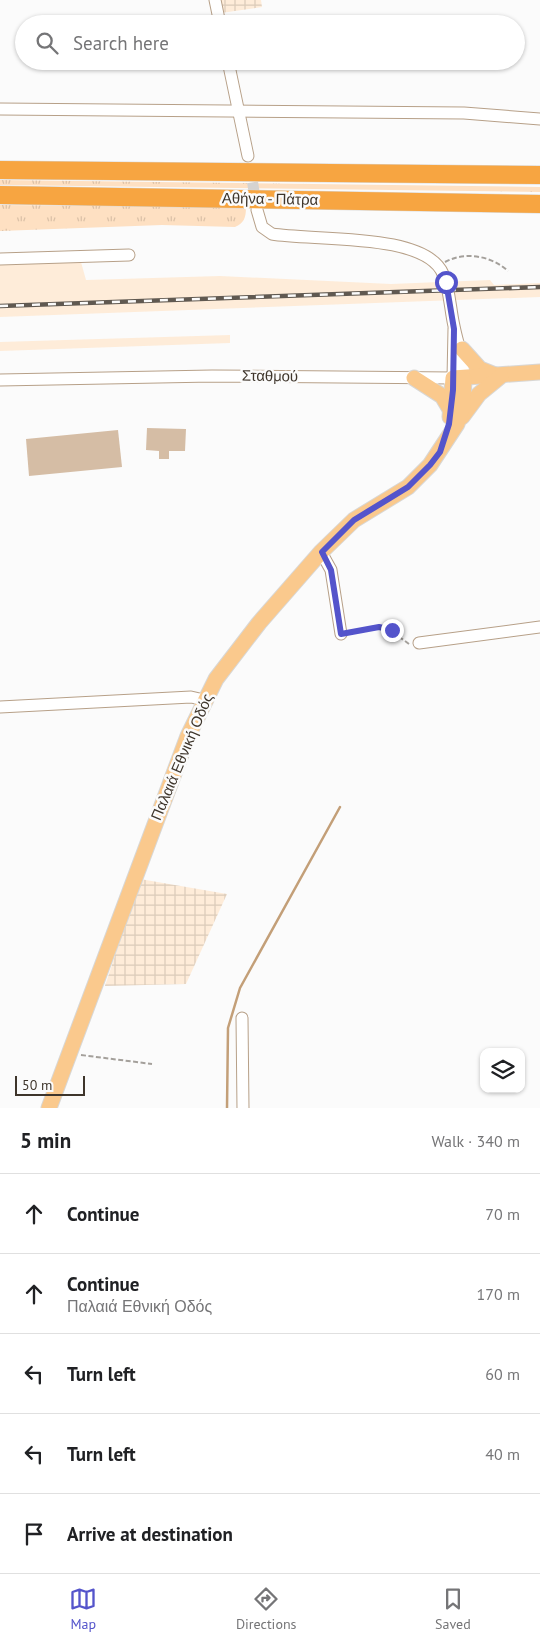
<!DOCTYPE html>
<meta charset="utf-8">
<style>
body{margin:0;font-family:"PT Sans",sans-serif;background:#f6f6f6;color:#202124}
.controls{position:absolute;right:15px;bottom:15px;display:grid;overflow:hidden;border-radius:10px;box-shadow:0 1px 4px #0004}
.controls button{width:45px;height:45px;display:grid;place-items:center;padding:0;border:0;border-bottom:1px solid #e0e0e0;background:#fff;color:#202124;font:25px sans-serif}
.scale{position:absolute;left:15px;bottom:12px;width:70px;box-sizing:border-box;padding-left:5px;border:2px solid #3e352b;border-top:0;font-size:14px;line-height:18px;white-space:nowrap;color:#3e352b;-webkit-text-stroke:4px #fbfbfb;paint-order:stroke}
.stop{position:absolute;width:15px;height:15px;margin:-11px;border:4px solid #5454cb;border-radius:50%;background:#fff}
.stop.end{background:#5454cb;border-color:#fff;box-shadow:0 1px 5px #0008}
.list{margin:0;padding:0;list-style:none}
h2{display:flex;justify-content:space-between;align-items:center;height:65px;margin:0;padding:0 20px;font-size:21px}
h2 small{font-size:16px;font-weight:400;color:#757577}
.list li{display:grid;grid-template-columns:32px 1fr auto;gap:15px;align-items:center;box-sizing:border-box;height:80px;padding:0 20px;border-top:1px solid #e0e0e0}
.list b{display:block;font-size:19px;white-space:nowrap}
.list p{margin:0;font-size:16px;white-space:nowrap;color:#757577}
.list em{font-size:16px;font-style:normal;color:#757577}
.icon{flex:none;width:28px;height:28px;fill:none;stroke:currentColor;stroke-width:2;stroke-linecap:round;stroke-linejoin:round}
.map{position:relative;flex:none;width:540px;height:1108px;overflow:hidden}
.search{position:absolute;background:#fff;box-shadow:0 1px 4px #0004;left:15px;right:15px;top:15px;height:55px;display:flex;align-items:center;gap:12px;box-sizing:border-box;padding:0 18px;border-radius:28px;color:#757577;font-size:19px}
.sheet{height:465px;background:#fff}
nav{display:flex;justify-content:space-around;align-items:center;box-sizing:border-box;height:70px;border-top:1px solid #e0e0e0;background:#fff;font-size:14px;color:#757577}
nav a{display:grid;justify-items:center;gap:2px}
nav .on{color:#5454cb}
.map>svg:first-child{display:block}
.built{fill:#feecd9}
.industrial{fill:url(#industrial-grid)}
.grass{fill:url(#grass-tufts)}
.lines{fill:none;stroke-linecap:round;stroke-linejoin:round}
.stream{stroke:#c39f78;stroke-width:2.5}
.building{fill:#d5bda5}
.minor-tunnel{stroke:#d5d3d1;stroke-width:11;stroke-dasharray:11 5.5;stroke-linecap:butt}
.minor-casing{stroke:#b7a088;stroke-width:13}
.major-casing{stroke:#d8d7d5;stroke-width:17}
.highway-casing{stroke:#d8d7d5;stroke-width:19}
.path{stroke:#a4a09b;stroke-width:2;stroke-dasharray:5 2.5;stroke-linecap:butt}
.minor{stroke:#fff;stroke-width:11}
.major{stroke:#fac98d;stroke-width:15}
.highway{stroke:#f7a541;stroke-width:18}
.rail-casing{stroke:#605951;stroke-width:4.5}
.rail{stroke:#fbfbfb;stroke-width:2.5;stroke-dasharray:8;stroke-linecap:butt}
.route{stroke:#5454cb;stroke-width:6}
.labels{text-anchor:middle;stroke-width:5;stroke-linejoin:round;paint-order:stroke}
.street-label{font-size:15px;fill:#3e352b;stroke:#fbfbfb}
</style>
<div class="map">
<svg width="540" height="1108" viewBox="0 0 540 1108">
<defs>
<pattern id="industrial-grid" width="8" height="8" patternUnits="userSpaceOnUse" patternTransform="scale(1.25)"><rect width="8" height="8" fill="#feecd9"/><path d="M0 4h8M4 0v8" fill="none" stroke="#dbcbba"/></pattern>
<pattern id="grass-tufts" width="24" height="20" patternUnits="userSpaceOnUse" patternTransform="scale(1.25)"><rect width="24" height="20" fill="#fee0c2"/><path d="M3 7l-1-3M5 7V3M7 7l1-3M15 17l-1-3M17 17v-4M19 17l1-3" fill="none" stroke="#dbc1a7"/></pattern>
</defs>
<rect width="100%" height="100%" fill="#fbfbfb"/>
<g class="built">
<path d="M81 262 86 280 220 276 391 284 490 280 494 285 540 283V297L0 317V265Z"/>
<path d="M230 335V343L0 351V342Z"/>
</g>
<g class="industrial">
<path d="M219 0H261L262 7 221 13Z"/>
<path d="M140 879 227 894 186 984 105 986Z"/>
</g>
<g class="grass">
<path d="M0 180 540 187V192L0 185Z"/>
<path d="M0 205 246 207C246 218 244 223 235 227L162 225 0 231Z"/>
</g>
<g class="lines">
<path class="stream" d="M227 1108 228 1028 240 988 340 807"/>
</g>
<g class="building">
<path d="M147 428 186 429 185 451H169V459H159V451L146 450Z"/>
<path d="M118 430 122 467 29 476 26 439Z"/>
</g>
<g class="lines">
<path class="minor-tunnel" d="M250 166 256 204"/>
<g class="minor-casing">
<g id="minor">
<path d="M215 0 220 24"/>
<path d="M228 61 248 156"/>
<path d="M0 109 464 113 540 119"/>
<path d="M257 210 262 227 272 234C312 241 426 232 443 274 450 290 450 309 454 326 458 346 463 355 464 378"/>
<path d="M0 259 129 255"/>
<path d="M0 380 212 376 453 378 454 329"/>
<path d="M321 552 331 570 341 634"/>
<path d="M419 643 540 627"/>
<path d="M0 707 191 697 204 700"/>
<path d="M242 1018 243 1108"/>
</g>
</g>
<g class="major-casing">
<g id="major">
<path d="M462 349 480 369 495 375"/>
<path d="M414 378 442 396 451 411"/>
<path d="M450 417 453 378 540 372"/>
<path d="M462 417 479 394 501 376"/>
<path d="M49 1108 188 736 216 679 259 623 321 552 354 520 408 487 430 465 457 424 463 405 464 378"/>
</g>
</g>
<g class="highway-casing">
<g id="highway">
<path d="M0 170 540 175"/>
<path d="M0 195 540 204"/>
</g>
</g>
<g class="path">
<path d="M445 262C465 251 492 256 508 271"/>
<path d="M350 632 386 627 409 644"/>
<path d="M81 1055 152 1064"/>
</g>
<use href="#minor" class="minor"/>
<use href="#major" class="major"/>
<use href="#highway" class="highway"/>
<g class="rail-casing">
<path id="rail" d="M0 306 540 287"/>
</g>
<use href="#rail" class="rail"/>
</g>
<g class="lines">
<path class="route" d="M392 630 379 627 341 634 331 570 322 552 354 520 408 487 430 465 440 452 449 424 453 390 454 329 446 282"/>
</g>
<g class="labels">
<g class="street-label">
<text transform="translate(270 199) rotate(1)" y="5">Αθήνα - Πάτρα</text>
<text transform="translate(270 376) rotate(1)" y="5">Σταθμού</text>
<text transform="translate(182 757) rotate(-67)" y="5">Παλαιά Εθνική Οδός</text>
</g>
</g>
</svg>
<div class="controls">
<button><svg class="icon" aria-label="layers" viewBox="0 0 24 24"><path d="M12 4l9 5-9 5-9-5zM3 14l9 5 9-5"/></svg></button>
</div>
<div class="scale">50 m</div>
<div class="stop" style="left:446px;top:282px"></div>
<div class="stop end" style="left:392px;top:630px"></div>
<div class="search"><svg class="icon" aria-label="search" viewBox="0 0 24 24"><circle cx="10" cy="10" r="6"/><path d="M15 15l6 6"/></svg>Search here</div>
</div>
<section class="sheet">
<h2>5 min<small>Walk · 340 m</small></h2>
<ul class="list">
<li><svg class="icon" aria-label="ahead" viewBox="0 0 24 24"><path d="M12 20V5M6 11l6-6 6 6"/></svg><div><b>Continue</b></div><em>70 m</em></li>
<li><svg class="icon" aria-label="ahead" viewBox="0 0 24 24"><path d="M12 20V5M6 11l6-6 6 6"/></svg><div><b>Continue</b><p>Παλαιά Εθνική Οδός</p></div><em>170 m</em></li>
<li><svg class="icon" aria-label="left" viewBox="0 0 24 24"><path d="M17 20v-9H6M10 6l-5 5 5 5"/></svg><div><b>Turn left</b></div><em>60 m</em></li>
<li><svg class="icon" aria-label="left" viewBox="0 0 24 24"><path d="M17 20v-9H6M10 6l-5 5 5 5"/></svg><div><b>Turn left</b></div><em>40 m</em></li>
<li><svg class="icon" aria-label="arrive" viewBox="0 0 24 24"><path d="M6 21V4h12l-3 4 3 4H6"/></svg><div><b>Arrive at destination</b></div></li>
</ul>
</section>
<nav>
<a class="on"><svg class="icon" aria-label="map" viewBox="0 0 24 24"><path d="M3 6l6-2 6 2 6-2v14l-6 2-6-2-6 2zM9 4v14M15 6v14"/></svg>Map</a>
<a><svg class="icon" aria-label="directions" viewBox="0 0 24 24"><path d="M12 3l9 9-9 9-9-9zM9 14v-3h6M13 9l2 2-2 2"/></svg>Directions</a>
<a><svg class="icon" aria-label="saved" viewBox="0 0 24 24"><path d="M7 4h10v16l-5-4-5 4z"/></svg>Saved</a>
</nav>
